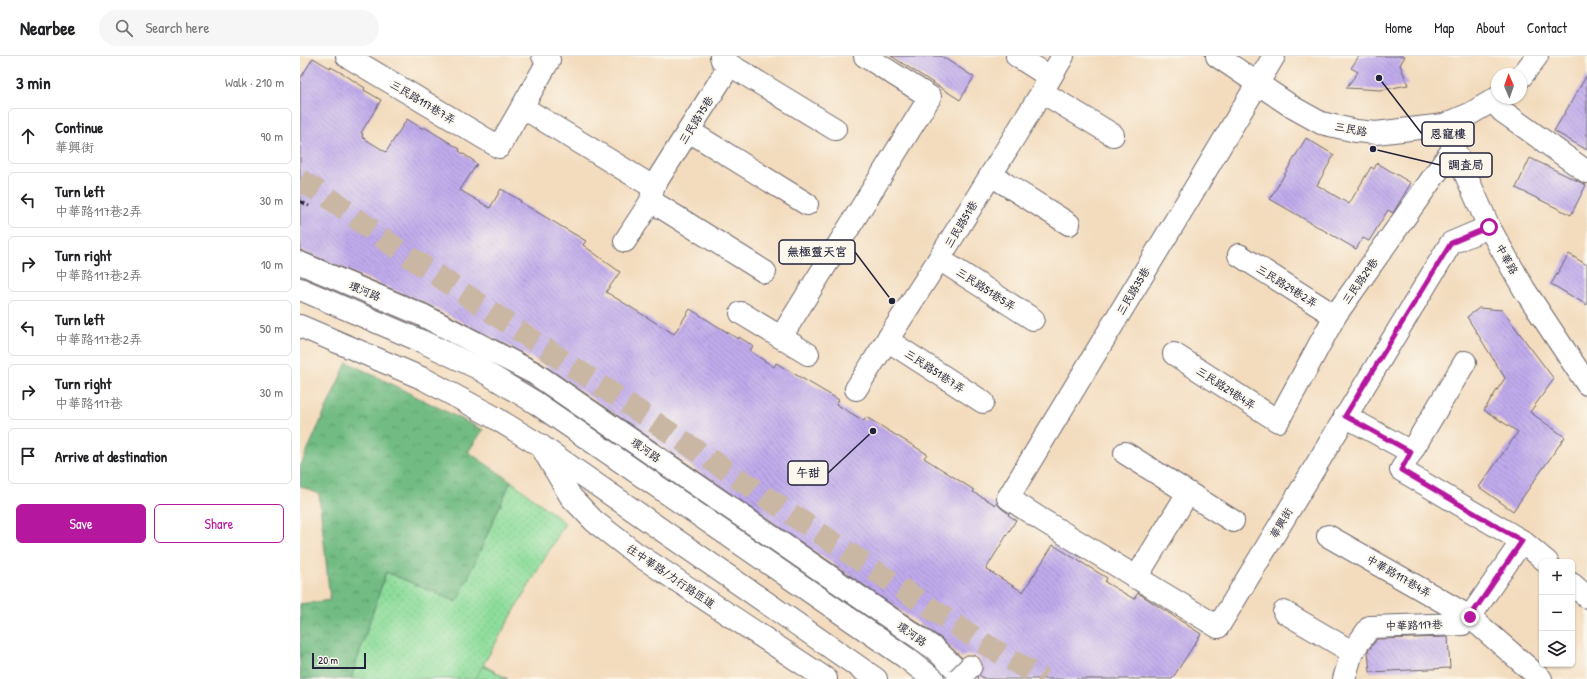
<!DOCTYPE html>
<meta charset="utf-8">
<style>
body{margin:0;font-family:"Patrick Hand","LXGW WenKai TC",sans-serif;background:#f6f6f6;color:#202124}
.controls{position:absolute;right:12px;bottom:12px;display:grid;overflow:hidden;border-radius:6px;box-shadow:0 1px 3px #0004}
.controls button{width:36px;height:36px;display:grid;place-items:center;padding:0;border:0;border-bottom:1px solid #e0e0e0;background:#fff;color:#202124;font:20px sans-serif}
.compass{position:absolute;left:1191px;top:12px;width:36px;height:36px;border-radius:50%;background:#fff;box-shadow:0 1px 3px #0004;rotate:358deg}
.scale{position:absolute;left:12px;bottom:10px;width:54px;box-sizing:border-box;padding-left:4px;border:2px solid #22223b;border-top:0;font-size:11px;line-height:14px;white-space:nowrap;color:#22223b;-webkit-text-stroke:3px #fbf7ec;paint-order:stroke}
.stop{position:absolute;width:12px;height:12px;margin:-9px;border:3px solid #b5179e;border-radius:50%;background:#fff}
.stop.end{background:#b5179e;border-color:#fff;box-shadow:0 1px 4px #0008}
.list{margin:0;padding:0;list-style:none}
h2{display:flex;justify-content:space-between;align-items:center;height:52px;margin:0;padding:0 16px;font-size:17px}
h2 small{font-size:13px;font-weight:400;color:#757577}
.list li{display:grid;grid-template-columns:26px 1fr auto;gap:12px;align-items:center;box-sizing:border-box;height:56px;margin:0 8px 8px;padding:0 8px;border:1px solid #e0e0e0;border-radius:6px}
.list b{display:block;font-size:15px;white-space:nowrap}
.list p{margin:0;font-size:13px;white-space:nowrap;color:#757577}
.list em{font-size:13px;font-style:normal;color:#757577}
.actions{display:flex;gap:8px;padding:12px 16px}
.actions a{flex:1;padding:9px 0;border:1px solid #b5179e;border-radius:6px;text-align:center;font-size:14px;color:#b5179e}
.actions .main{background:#b5179e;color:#fff}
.icon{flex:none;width:22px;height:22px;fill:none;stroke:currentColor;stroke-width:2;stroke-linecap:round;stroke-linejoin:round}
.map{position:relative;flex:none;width:1287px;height:623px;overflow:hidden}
header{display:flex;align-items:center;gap:24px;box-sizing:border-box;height:56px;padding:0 20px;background:#fff;border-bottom:1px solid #e0e0e0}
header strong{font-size:19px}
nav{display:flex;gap:22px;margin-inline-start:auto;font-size:14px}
.search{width:280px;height:36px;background:#f6f6f6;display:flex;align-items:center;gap:10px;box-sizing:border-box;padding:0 14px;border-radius:22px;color:#757577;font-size:15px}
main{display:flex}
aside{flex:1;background:#fff}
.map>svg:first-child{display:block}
.grass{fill:url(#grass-dots);stroke:#58806b}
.forest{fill:url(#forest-crowns);stroke:#4a6f5f}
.pitch{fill:#8edd9b;stroke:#58806b}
.building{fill:url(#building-back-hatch)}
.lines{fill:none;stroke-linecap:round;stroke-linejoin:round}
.minor-tunnel{stroke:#c9b7a4;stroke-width:22;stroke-dasharray:22 11;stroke-linecap:butt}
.minor-casing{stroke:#6b6369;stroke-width:24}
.highway-casing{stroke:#6b6369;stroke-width:24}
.minor{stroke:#fff;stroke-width:22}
.highway{stroke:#fff;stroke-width:22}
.rail{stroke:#22223b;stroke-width:3;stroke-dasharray:6 3;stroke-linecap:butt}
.minor-bridge-casing{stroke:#6b6369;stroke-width:24;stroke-linecap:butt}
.minor-bridge{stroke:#fff;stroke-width:22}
.route{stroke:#b5179e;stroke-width:5}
.labels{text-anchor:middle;stroke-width:3.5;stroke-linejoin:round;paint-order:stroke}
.street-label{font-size:11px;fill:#22223b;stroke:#fbf7ec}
.leader{fill:none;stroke:#22223b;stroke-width:1.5}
.callout-dot{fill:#22223b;stroke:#fbf7ec;stroke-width:1.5}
.callout{fill:#fbf7ec;stroke:#22223b;stroke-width:1.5}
.callout-label{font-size:12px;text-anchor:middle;font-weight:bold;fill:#22223b}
</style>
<header>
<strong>Nearbee</strong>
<div class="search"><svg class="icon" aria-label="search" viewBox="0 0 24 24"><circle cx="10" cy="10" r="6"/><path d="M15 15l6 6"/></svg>Search here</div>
<nav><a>Home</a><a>Map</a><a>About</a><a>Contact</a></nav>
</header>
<main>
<aside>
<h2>3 min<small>Walk · 210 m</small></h2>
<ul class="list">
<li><svg class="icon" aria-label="ahead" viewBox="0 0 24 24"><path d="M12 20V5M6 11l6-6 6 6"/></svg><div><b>Continue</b><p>華興街</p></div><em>90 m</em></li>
<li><svg class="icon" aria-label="left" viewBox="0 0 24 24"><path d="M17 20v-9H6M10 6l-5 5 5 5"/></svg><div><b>Turn left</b><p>中華路117巷2弄</p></div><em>30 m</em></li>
<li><svg class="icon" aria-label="right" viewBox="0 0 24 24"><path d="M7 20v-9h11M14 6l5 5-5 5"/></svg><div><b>Turn right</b><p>中華路117巷2弄</p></div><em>10 m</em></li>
<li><svg class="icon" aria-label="left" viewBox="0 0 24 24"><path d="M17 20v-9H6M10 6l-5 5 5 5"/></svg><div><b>Turn left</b><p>中華路117巷2弄</p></div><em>50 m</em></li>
<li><svg class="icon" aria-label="right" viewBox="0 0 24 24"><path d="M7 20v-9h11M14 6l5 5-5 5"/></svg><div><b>Turn right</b><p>中華路117巷</p></div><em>30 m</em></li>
<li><svg class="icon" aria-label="arrive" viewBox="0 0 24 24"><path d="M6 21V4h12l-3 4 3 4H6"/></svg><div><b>Arrive at destination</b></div></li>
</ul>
<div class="actions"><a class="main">Save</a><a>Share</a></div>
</aside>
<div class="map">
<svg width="1287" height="623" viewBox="0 0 1287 623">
<defs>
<pattern id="grass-dots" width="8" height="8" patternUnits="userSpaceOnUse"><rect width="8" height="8" fill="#8edd9b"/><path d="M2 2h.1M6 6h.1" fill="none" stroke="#7abd86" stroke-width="1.8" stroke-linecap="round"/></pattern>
<pattern id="forest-crowns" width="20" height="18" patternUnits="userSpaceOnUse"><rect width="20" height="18" fill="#72bc83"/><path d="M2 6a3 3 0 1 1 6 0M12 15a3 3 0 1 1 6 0" fill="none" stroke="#5d986c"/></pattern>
<pattern id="building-back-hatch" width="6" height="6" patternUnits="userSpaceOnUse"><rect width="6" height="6" fill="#c0aaec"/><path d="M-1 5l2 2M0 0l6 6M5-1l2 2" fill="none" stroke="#9c8ac0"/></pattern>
</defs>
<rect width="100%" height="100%" fill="#fbf7ec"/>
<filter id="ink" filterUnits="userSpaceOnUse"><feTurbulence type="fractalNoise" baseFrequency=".025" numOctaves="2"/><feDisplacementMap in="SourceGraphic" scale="8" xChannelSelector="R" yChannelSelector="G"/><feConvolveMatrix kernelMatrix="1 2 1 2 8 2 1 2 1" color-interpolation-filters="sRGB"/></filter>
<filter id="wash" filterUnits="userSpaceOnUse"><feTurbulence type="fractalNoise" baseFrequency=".012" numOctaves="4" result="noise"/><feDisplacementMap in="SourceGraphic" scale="16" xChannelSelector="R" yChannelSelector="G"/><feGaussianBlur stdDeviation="0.9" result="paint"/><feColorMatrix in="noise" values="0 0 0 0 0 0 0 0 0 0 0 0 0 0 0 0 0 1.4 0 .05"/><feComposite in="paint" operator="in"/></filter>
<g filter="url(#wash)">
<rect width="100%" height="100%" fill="#f3dcbe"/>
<path class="grass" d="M211 425 265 467 183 609 208 623H51L86 516 157 546Z"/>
<path class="forest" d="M47 306 183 374 168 396 211 425 157 546 86 516 51 623H0V548L30 544 19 438 0 430V411Z"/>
<path class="pitch" d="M183 610 208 623H174Z"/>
<g id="blocks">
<g class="building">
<path d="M591 0H641L674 21 660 44Z"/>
<path d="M1059 0H1105L1100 9 1108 29 1081 34 1046 32 1058 16 1051 12Z"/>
<path d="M13 2 30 12 31 11 45 19 65 32 64 34 81 44 61 77 63 78 62 81 86 96 107 63 123 73 124 71 160 93 159 95 174 105 173 106 177 108 160 134 190 152 201 133 221 145 220 146 286 185 283 189 320 216 306 236 374 278 390 253 438 283 439 281 453 290 450 295 474 311 476 307 539 344 536 348 564 365 566 361 627 398 624 402 674 434 673 436 696 449 697 447 701 452 709 458 708 459 716 464 686 513 723 536 753 489 807 522 805 526 834 543 838 537 901 578 872 623H685L679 619 682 614V608L679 602 673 599H667L662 602 642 583 241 307 127 248 0 194V23Z"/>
<path d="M1287 19V94L1254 75Z"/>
<path d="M1006 82 1034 99 1017 129 1049 148 1071 111 1074 113 1077 107 1111 127 1093 157 1088 154 1069 185 1063 182 1056 193 970 143Z"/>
<path d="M1230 102 1286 129 1271 159 1216 132Z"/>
<path d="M1269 198 1287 209V249L1251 228Z"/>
<path d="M1179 252 1202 254 1254 323 1230 356 1265 381 1213 455 1179 431 1218 376 1184 354 1205 322 1167 261Z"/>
<path d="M1148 581 1150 612 1070 616 1068 595 1077 583Z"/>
</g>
</g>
</g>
<g filter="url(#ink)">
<use href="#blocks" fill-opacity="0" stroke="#6b6369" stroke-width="1"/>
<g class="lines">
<path class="minor-tunnel" d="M0 124 28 141 92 189 675 582 743 623"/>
<g class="minor-casing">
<g id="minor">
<path d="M47 0 199 91 222 51"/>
<path d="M243 0 249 4 222 51 353 131"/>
<path d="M717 0 750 21"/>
<path d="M917 0 994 52 1021 67 1056 75 1076 77 1144 69 1170 58 1197 42"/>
<path d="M974 0 888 144 708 442 742 464 918 571 1151 187 1189 171"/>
<path d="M430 9 535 73"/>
<path d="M1221 21 1237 0"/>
<path d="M742 36 813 79"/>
<path d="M1193 45 1202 55 1287 116"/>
<path d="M389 75 507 148"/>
<path d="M1149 81 1189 171 1224 233 1287 328"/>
<path d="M691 119 769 168"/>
<path d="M351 145 465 216"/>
<path d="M325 185 351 145 353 131 430 9 422 4 421 0"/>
<path d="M939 199 1035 260"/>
<path d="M639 203 733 263"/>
<path d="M0 207 122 259 234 317 635 593 666 623"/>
<path d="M441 257 508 298"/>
<path d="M481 281 630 41 565 0"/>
<path d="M587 284 683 346"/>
<path d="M874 298 978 365 1035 260 1153 93"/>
<path d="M556 333 639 203 742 36 763 0"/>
<path d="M1045 360 1111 396 1101 414 1222 485 1247 506"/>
<path d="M241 390 271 441 294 465 334 496 526 623"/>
<path d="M1111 396 1165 306"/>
<path d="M825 397 933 465"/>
<path d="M1028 480 1170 561 1241 623"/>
<path d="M836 522 888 437"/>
<path d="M1272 528 1287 541"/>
<path d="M984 556 1052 596"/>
<path d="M1044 623 1052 596 1070 571 1163 568 1170 561 1222 485"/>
</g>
</g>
<g class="highway-casing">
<g id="highway">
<path d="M0 233 121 285 178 312 236 347 605 601 633 623"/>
<path d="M0 270 124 323 192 360 241 390 576 623"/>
</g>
</g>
<use href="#minor" class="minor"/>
<use href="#highway" class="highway"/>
<path class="rail" d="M0 145 9 150"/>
<g class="minor-bridge-casing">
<path id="minor-bridge" d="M658 623 670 611"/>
</g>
<use href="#minor-bridge" class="minor-bridge"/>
</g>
</g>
<g class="lines" filter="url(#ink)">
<path class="route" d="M1170 561 1222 485 1101 414 1111 396 1045 360 1151 187 1189 171"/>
</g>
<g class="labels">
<g class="street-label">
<text transform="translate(123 46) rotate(31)" y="4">三民路117巷7弄</text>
<text transform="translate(396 64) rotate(-58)" y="4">三民路75巷</text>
<text transform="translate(1051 73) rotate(10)" y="4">三民路</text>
<text transform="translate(661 168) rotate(-59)" y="4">三民路51巷</text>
<text transform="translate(1207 203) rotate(61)" y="4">中華路</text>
<text transform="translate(1060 225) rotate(-55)" y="4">三民路29巷</text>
<text transform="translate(987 230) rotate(32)" y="4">三民路29巷2弄</text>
<text transform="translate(686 233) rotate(33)" y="4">三民路51巷5弄</text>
<text transform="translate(65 235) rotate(23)" y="4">環河路</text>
<text transform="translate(833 235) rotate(-59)" y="4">三民路35巷</text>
<text transform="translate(635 315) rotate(33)" y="4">三民路51巷7弄</text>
<text transform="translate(926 332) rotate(33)" y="4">三民路29巷4弄</text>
<text transform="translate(346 394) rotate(35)" y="4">環河路</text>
<text transform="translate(981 467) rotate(-59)" y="4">華興街</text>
<text transform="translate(371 520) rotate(34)" y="4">往中華路/力行路匝道</text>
<text transform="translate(1099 520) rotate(30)" y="4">中華路117巷4弄</text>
<text transform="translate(1114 569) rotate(-2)" y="4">中華路117巷</text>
<text transform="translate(612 578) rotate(35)" y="4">環河路</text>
</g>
</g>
<path class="leader" d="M1079 22L1122 78M1073 93L1140 109M592 245L555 196M573 375L528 417"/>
<g class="callout-dot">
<circle cx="1079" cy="22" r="4"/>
<circle cx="1073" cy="93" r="4"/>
<circle cx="592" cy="245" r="4"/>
<circle cx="573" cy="375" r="4"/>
</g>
<g class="callout">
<rect x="1122" y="66" width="52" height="24" rx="4"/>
<rect x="1140" y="97" width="52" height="24" rx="4"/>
<rect x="479" y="184" width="76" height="24" rx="4"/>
<rect x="488" y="405" width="40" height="24" rx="4"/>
</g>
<g class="callout-label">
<text x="1148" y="82">恩寵樓</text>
<text x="1166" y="113">調查局</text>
<text x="517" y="200">無極靈天宮</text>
<text x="508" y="421">午甜</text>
</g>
</svg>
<div class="controls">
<button>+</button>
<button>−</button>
<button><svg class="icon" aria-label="layers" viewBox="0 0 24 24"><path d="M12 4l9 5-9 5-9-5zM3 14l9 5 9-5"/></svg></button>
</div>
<svg class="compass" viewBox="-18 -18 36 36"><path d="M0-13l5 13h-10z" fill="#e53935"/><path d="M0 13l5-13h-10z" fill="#757577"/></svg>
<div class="scale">20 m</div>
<div class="stop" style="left:1189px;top:171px"></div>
<div class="stop end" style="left:1170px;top:561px"></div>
</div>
</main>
